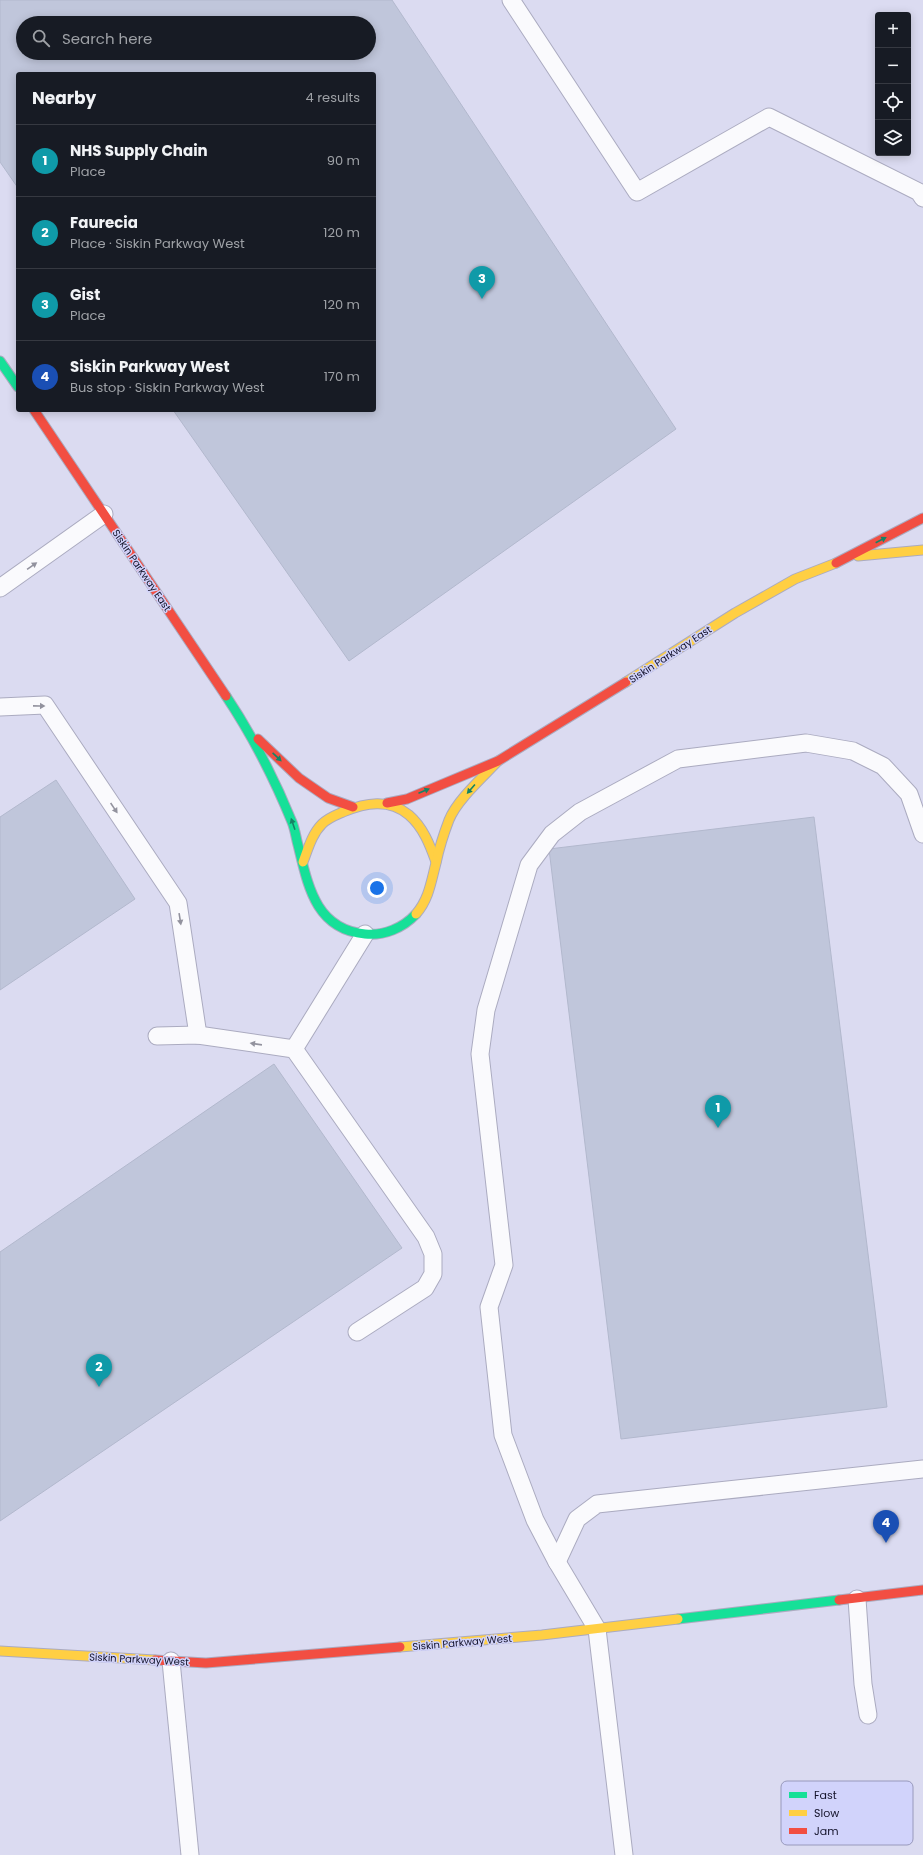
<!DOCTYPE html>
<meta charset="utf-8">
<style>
body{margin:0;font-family:Poppins,sans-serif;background:#242831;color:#f1f3f6}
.controls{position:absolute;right:12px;top:12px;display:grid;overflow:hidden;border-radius:4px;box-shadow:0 2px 10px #0003}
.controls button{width:36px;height:36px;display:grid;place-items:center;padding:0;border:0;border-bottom:1px solid #363941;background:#171b24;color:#f1f3f6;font:20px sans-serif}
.you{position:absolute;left:377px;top:888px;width:14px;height:14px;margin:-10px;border:3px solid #fff;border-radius:50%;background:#1a73e8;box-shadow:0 0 0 6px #1a73e833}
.badge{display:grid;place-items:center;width:26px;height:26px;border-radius:50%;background:#adadb9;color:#fff;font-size:13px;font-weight:700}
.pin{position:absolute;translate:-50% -33px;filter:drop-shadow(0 1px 2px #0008)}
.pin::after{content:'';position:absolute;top:21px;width:14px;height:12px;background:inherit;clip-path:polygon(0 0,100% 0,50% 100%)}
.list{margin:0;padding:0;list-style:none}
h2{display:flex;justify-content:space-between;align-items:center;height:52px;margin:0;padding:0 16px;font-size:17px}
h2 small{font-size:13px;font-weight:400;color:#9ea1a6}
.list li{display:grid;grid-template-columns:26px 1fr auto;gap:12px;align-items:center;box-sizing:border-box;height:72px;padding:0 16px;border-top:1px solid #363941}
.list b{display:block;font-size:15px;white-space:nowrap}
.list p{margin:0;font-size:13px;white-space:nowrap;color:#9ea1a6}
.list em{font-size:13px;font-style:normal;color:#9ea1a6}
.icon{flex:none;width:22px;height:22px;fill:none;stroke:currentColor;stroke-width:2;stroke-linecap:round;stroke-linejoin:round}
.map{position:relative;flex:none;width:923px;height:1855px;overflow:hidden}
.search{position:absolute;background:#171b24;box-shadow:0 2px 10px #0003;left:16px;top:16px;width:360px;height:44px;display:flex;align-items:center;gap:10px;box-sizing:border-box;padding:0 14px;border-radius:22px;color:#9ea1a6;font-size:15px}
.panel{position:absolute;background:#171b24;box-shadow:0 2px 10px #0003;left:16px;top:72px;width:360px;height:340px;border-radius:4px}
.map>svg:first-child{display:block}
.building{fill:#c0c6db;stroke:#b2b8cd;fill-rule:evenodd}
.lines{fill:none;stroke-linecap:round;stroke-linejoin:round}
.lane-casing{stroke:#ababc0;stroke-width:19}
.fast-casing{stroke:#ababc0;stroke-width:11}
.slow-casing{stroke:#ababc0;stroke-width:11}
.jam-casing{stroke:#ababc0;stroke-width:11}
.lane{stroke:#fafafd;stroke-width:17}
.fast{stroke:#16e098;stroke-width:9}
.slow{stroke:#ffcf43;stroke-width:9}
.jam{stroke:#f24e42;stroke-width:9}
.oneway{fill:#158366}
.oneway2{fill:#92929e}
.labels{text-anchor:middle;stroke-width:3;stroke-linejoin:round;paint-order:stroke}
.street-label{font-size:10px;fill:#131229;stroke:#d1d3fb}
.key{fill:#d1d3fb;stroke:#9899bc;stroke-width:1}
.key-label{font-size:11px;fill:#131229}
</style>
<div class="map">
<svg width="923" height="1855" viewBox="0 0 923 1855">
<rect width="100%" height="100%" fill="#dbdbf1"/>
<g class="building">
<path d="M0 0H392L676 429 349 661 173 410H374V74H18V188L0 162ZM23 23H369V53H23Z"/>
<path d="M56 780 135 899 0 990V817Z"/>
<path d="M814 817 887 1407 621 1439 549 849Z"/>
<path d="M274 1064 402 1248 0 1521V1252Z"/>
</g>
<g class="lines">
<g class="lane-casing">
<g id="lane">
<path d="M511 0 637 192 769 117 919 192 923 198"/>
<path d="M0 588 104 514"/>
<path d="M0 707 45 705 178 903 198 1035"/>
<path d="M157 1036 198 1035 294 1049 426 1237 433 1254V1274L425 1288 357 1332"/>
<path d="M294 1049 365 934"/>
<path d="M557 1562 577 1519 597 1504 923 1469"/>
<path d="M857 1599 863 1684 868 1715"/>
<path d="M171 1661 190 1855"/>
<path d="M624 1855 597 1629 557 1562 535 1520 503 1435 489 1307 504 1265 480 1054 486 1010 529 865 552 834 580 812 678 759 806 743 853 751 883 766 909 794 923 834"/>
</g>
</g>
<g class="fast-casing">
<g id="fast">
<path d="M0 361 18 387"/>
<path d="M226 696C252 735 274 778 292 822 295 829 296 838 298 845 308 885 315 929 365 934 384 936 403 928 416 914"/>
<path d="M678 1619 839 1600"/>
</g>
</g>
<g class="slow-casing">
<g id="slow">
<path d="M858 556 923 550"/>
<path d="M626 682 735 613 795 579 836 563"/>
<path d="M303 862C308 849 312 834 322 824 328 818 336 815 343 812 365 803 389 798 409 815 423 827 430 845 436 862"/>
<path d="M416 914C429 899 431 882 436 863 439 849 444 833 449 820 457 800 483 777 498 761"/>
<path d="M400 1647 542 1635 678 1619"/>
<path d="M0 1651 155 1660"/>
</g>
</g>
<g class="jam-casing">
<g id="jam">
<path d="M34 410 226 696"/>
<path d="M836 563 923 518"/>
<path d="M258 739 299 778 328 798 353 807"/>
<path d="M387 803 407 799 498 761 626 682"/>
<path d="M839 1600 923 1590"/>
<path d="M155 1660 206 1663 400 1647"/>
</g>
</g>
<use href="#lane" class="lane"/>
<use href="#fast" class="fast"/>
<use href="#slow" class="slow"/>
<use href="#jam" class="jam"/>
</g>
<defs><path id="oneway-solid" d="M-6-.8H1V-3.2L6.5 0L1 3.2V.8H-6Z"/></defs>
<g class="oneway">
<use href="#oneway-solid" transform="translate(881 540) rotate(-27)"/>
<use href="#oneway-solid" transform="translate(277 757) rotate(43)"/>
<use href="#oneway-solid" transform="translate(471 789) rotate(131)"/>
<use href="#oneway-solid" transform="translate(424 791) rotate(-23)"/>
<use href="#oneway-solid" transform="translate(293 824) rotate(-109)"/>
</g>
<g class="oneway2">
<use href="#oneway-solid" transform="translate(32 566) rotate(-35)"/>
<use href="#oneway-solid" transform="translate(39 706) rotate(1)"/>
<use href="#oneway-solid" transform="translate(114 808) rotate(56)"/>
<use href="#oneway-solid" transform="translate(180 919) rotate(81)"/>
<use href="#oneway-solid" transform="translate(256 1044) rotate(-172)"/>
</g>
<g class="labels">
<g class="street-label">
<text transform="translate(142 570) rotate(56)" y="4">Siskin Parkway East</text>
<text transform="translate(670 654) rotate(-33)" y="4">Siskin Parkway East</text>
<text transform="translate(462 1642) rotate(-5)" y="4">Siskin Parkway West</text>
<text transform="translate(139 1659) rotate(3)" y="4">Siskin Parkway West</text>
</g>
</g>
<rect x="781" y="1781" width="132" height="64" rx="6" class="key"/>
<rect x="789" y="1792" width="18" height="6" fill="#16e098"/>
<rect x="789" y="1810" width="18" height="6" fill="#ffcf43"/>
<rect x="789" y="1828" width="18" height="6" fill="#f24e42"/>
<g class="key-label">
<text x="814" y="1799">Fast</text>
<text x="814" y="1817">Slow</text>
<text x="814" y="1835">Jam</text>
</g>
</svg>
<div class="controls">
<button>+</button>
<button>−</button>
<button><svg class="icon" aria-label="locate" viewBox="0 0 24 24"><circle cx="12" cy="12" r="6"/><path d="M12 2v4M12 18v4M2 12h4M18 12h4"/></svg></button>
<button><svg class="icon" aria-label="layers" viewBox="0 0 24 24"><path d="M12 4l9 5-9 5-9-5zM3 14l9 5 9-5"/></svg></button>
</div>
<div class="you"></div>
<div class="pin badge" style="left:718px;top:1128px;background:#0f9aa8">1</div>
<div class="pin badge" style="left:99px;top:1387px;background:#0f9aa8">2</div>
<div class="pin badge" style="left:482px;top:299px;background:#0f9aa8">3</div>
<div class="pin badge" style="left:886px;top:1543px;background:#1a4fb4">4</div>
<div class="search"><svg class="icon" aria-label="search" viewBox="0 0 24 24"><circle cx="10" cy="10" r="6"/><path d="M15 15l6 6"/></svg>Search here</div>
<section class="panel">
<h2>Nearby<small>4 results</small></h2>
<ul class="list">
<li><span class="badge" style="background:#0f9aa8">1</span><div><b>NHS Supply Chain</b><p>Place</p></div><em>90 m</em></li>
<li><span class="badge" style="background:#0f9aa8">2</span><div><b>Faurecia</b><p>Place · Siskin Parkway West</p></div><em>120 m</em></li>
<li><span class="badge" style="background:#0f9aa8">3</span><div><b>Gist</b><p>Place</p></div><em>120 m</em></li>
<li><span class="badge" style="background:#1a4fb4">4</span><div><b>Siskin Parkway West</b><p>Bus stop · Siskin Parkway West</p></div><em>170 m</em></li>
</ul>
</section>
</div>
